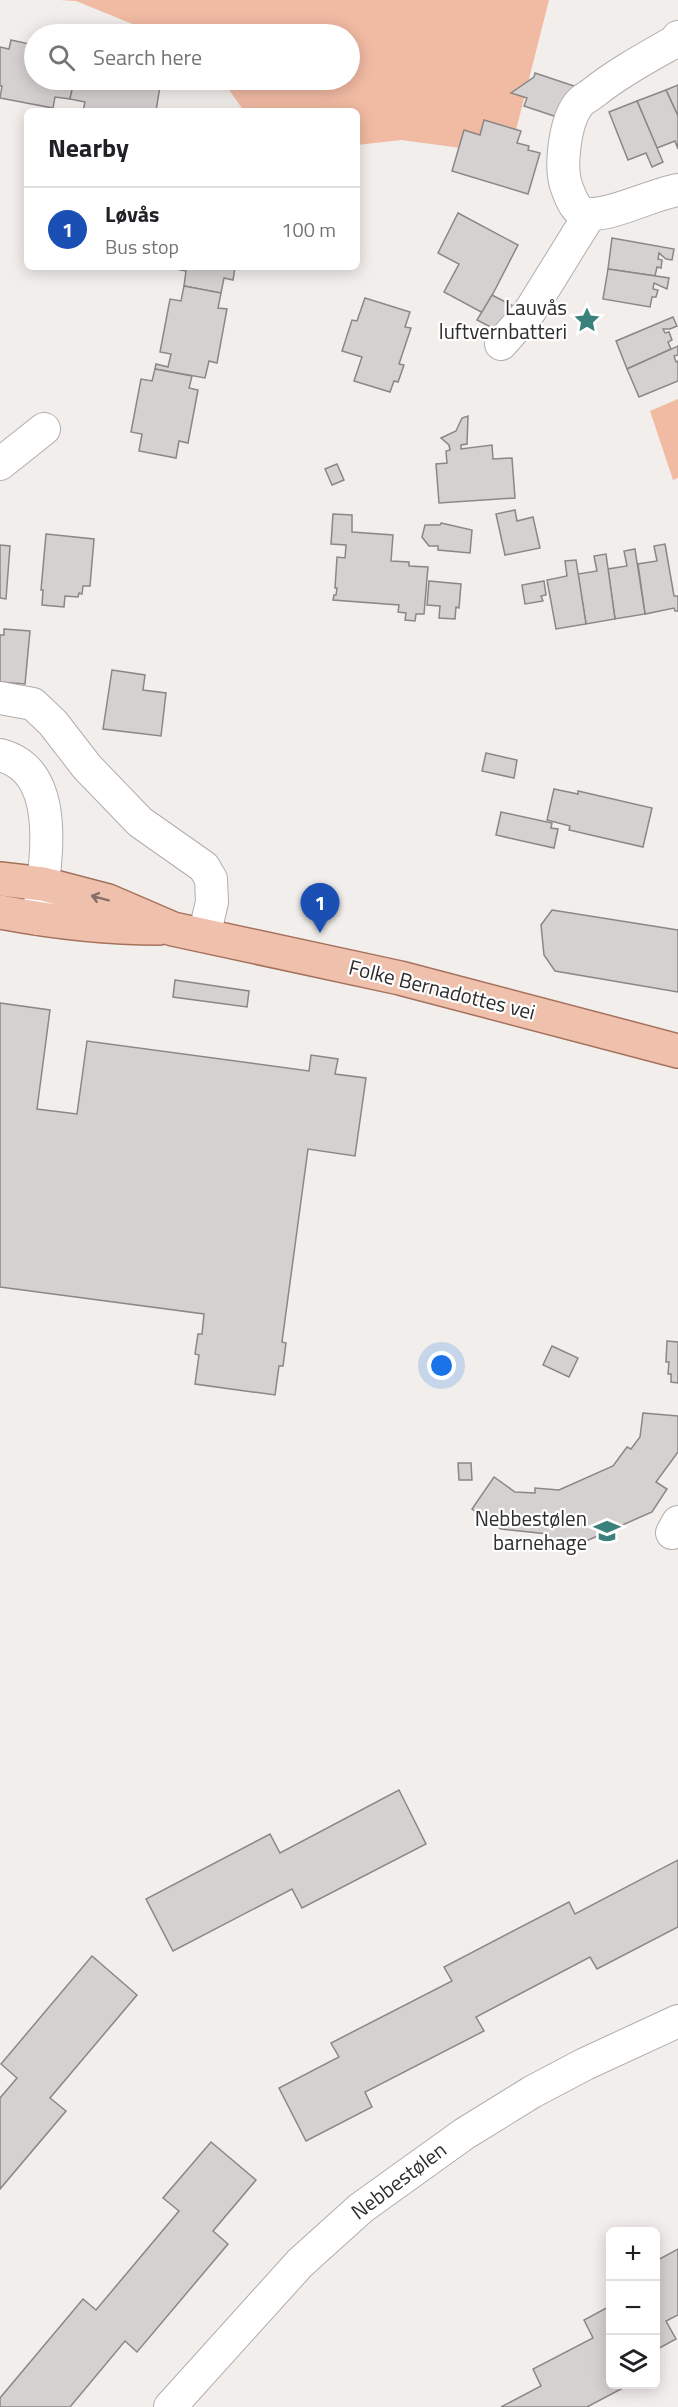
<!DOCTYPE html>
<meta charset="utf-8">
<style>
body{margin:0;font-family:"Titillium Web",sans-serif;background:#f6f6f6;color:#202124}
.controls{position:absolute;right:18px;bottom:18px;display:grid;overflow:hidden;border-radius:9px;box-shadow:0 3px 15px #0003}
.controls button{width:54px;height:54px;display:grid;place-items:center;padding:0;border:0;border-bottom:2px solid #e0e0e0;background:#fff;color:#202124;font:30px sans-serif}
.you{position:absolute;left:442px;top:1366px;width:21px;height:21px;margin:-15px;border:4px solid #fff;border-radius:50%;background:#1a73e8;box-shadow:0 0 0 9px #1a73e833}
.badge{display:grid;place-items:center;width:39px;height:39px;border-radius:50%;background:#3a817b;color:#fff;font-size:20px;font-weight:700}
.pin{position:absolute;translate:-50% -50px;filter:drop-shadow(0 2px 3px #0008)}
.pin::after{content:'';position:absolute;top:32px;width:21px;height:18px;background:inherit;clip-path:polygon(0 0,100% 0,50% 100%)}
.list{margin:0;padding:0;list-style:none}
h2{display:flex;justify-content:space-between;align-items:center;height:78px;margin:0;padding:0 24px;font-size:26px}
h2 small{font-size:20px;font-weight:400;color:#757577}
.list li{display:grid;grid-template-columns:39px 1fr auto;gap:18px;align-items:center;box-sizing:border-box;height:84px;padding:0 24px;border-top:2px solid #e0e0e0}
.list b{display:block;font-size:22px;white-space:nowrap}
.list p{margin:0;font-size:20px;white-space:nowrap;color:#757577}
.list em{font-size:20px;font-style:normal;color:#757577}
.icon{flex:none;width:33px;height:33px;fill:none;stroke:currentColor;stroke-width:2;stroke-linecap:round;stroke-linejoin:round}
.map{position:relative;flex:none;width:678px;height:2407px;overflow:hidden}
.search{position:absolute;background:#fff;box-shadow:0 3px 15px #0003;left:24px;top:24px;width:336px;height:66px;display:flex;align-items:center;gap:15px;box-sizing:border-box;padding:0 21px;border-radius:33px;color:#757577;font-size:22px}
.panel{position:absolute;background:#fff;box-shadow:0 3px 15px #0003;left:24px;top:108px;width:336px;height:162px;border-radius:9px}
.map>svg:first-child{display:block}
.green{fill:#f1baa3}
.building{fill:#d5d1d0;stroke:#8b8786;stroke-width:1.5}
.lines{fill:none;stroke-linecap:round;stroke-linejoin:round}
.minor-casing{stroke:#b1adac;stroke-width:34}
.major-casing{stroke:#a5715c;stroke-width:36}
.minor{stroke:#fff;stroke-width:32}
.major{stroke:#efc0ac;stroke-width:33}
.oneway{stroke:#856f66}
.labels{text-anchor:middle;stroke-width:4.5;stroke-linejoin:round;paint-order:stroke}
.poi-label{font-size:21px;fill:#2f2d2d;stroke:#fff;text-anchor:end}
.street-label{font-size:21px;fill:#2f2d2d;stroke:#fff}
</style>
<div class="map">
<svg width="678" height="2407" viewBox="0 0 678 2407">
<rect width="100%" height="100%" fill="#f2eeec"/>
<g class="green">
<path d="M60 0H549L515 134 498 153 401 140 357 145V111H244L222 80H350V34H157L76 1Z"/>
<path d="M678 399V478L673 480 650 411Z"/>
</g>
<g class="building">
<path d="M11 40 34 45V80H74L70 99 55 97 53 108 0 98 2 86H0V47L9 49Z"/>
<path d="M535 73 574 86 563 119 524 106 527 98 511 93 534 77Z"/>
<path d="M74 80H161L156 111H83L85 102 70 99Z"/>
<path d="M678 85V116L666 90Z"/>
<path d="M666 90 678 116V149L675 141 657 148 637 101Z"/>
<path d="M637 101 663 162 652 167 646 153 628 160 609 112Z"/>
<path d="M484 120 521 131 517 143 529 146 528 150 540 153 528 194 452 171 464 130 480 135Z"/>
<path d="M458 213 518 245 483 313 444 292 459 264 438 253Z"/>
<path d="M612 238 674 249 672 260 666 259 659 253 658 259 662 260 661 268 657 267 655 276 608 269Z"/>
<path d="M177 267H235L233 280 224 278 221 293 184 286 186 271 176 269Z"/>
<path d="M608 269 669 278 667 289 654 283 653 289 658 290 656 297H652L650 307 603 299Z"/>
<path d="M184 286 221 293 218 308 227 309 217 363 209 361 205 378 155 369 156 364 168 367 171 354 160 352 170 299 181 301Z"/>
<path d="M492 295 515 307 502 333 477 320Z"/>
<path d="M365 298 410 312 405 327 411 328 399 364 404 365 398 382 394 381 390 392 354 381 362 357 342 351 352 320 357 321Z"/>
<path d="M673 317 677 326 670 329H663L665 333 669 332 672 340 668 342 671 349 627 369 616 341Z"/>
<path d="M678 346V355L674 356 676 362 678 361V381L639 397 627 369Z"/>
<path d="M155 369 192 376 189 388 198 390 188 443 179 441 176 458 139 451 142 434 131 432 141 379 152 381Z"/>
<path d="M468 416 467 444 461 445V449L492 445 493 459 512 458 515 498 439 503 436 464 447 463 446 451 450 450 449 445 441 438 456 431 462 418Z"/>
<path d="M337 464 344 480 332 485 325 469Z"/>
<path d="M515 510 517 521 533 517 540 548 505 555 496 514Z"/>
<path d="M333 514 352 515V532L393 535 391 561 409 562V566L428 567 424 614H416L415 621 405 620 406 613 398 612 399 605 333 600 334 595H336L337 588H335L337 557 345 558 346 545 331 544Z"/>
<path d="M441 523 472 530 470 553 438 550V546H429L422 537 425 525H440Z"/>
<path d="M46 534 94 539 90 586H83L82 594 79 593 78 597 65 596 64 607 42 605 43 590H41Z"/>
<path d="M665 544 674 596H678V611H675L674 608 645 614 638 564 657 561 654 546Z"/>
<path d="M0 545 10 546 6 599 0 598Z"/>
<path d="M635 549 645 614 615 619 608 569 627 566 624 551Z"/>
<path d="M606 554 615 619 586 624 578 574 597 571 594 556Z"/>
<path d="M576 560 586 624 556 629 547 580 567 576 565 561Z"/>
<path d="M429 581 461 584 459 608 456 607 455 619 439 618 440 606 427 605Z"/>
<path d="M544 581 546 595 541 596 543 601 525 604 522 585Z"/>
<path d="M4 629 30 631 25 684 0 682V635H4Z"/>
<path d="M112 670 145 675 143 690 166 693 161 736 103 729Z"/>
<path d="M486 753 517 760 514 778 482 771Z"/>
<path d="M554 789 578 794V791L652 808 643 847 569 830 570 826 547 820Z"/>
<path d="M501 812 552 823 551 828 558 829 554 848 496 835Z"/>
<path d="M552 910 678 930V992L555 971 544 955 541 925Z"/>
<path d="M175 980 249 991 247 1007 173 997Z"/>
<path d="M0 1003 50 1010 37 1109 77 1114 87 1041 309 1071 311 1055 338 1059 335 1074 366 1078 355 1156 308 1149 282 1342 286 1343 283 1366H279L275 1395 195 1384 199 1355 195 1354 198 1334H202L204 1314 0 1287Z"/>
<path d="M667 1341 678 1342V1383L671 1382V1374H668L669 1362H666Z"/>
<path d="M552 1346 578 1358 569 1377 543 1365Z"/>
<path d="M643 1413 678 1416V1452L656 1482 667 1489 652 1512 568 1549 547 1547 548 1534 501 1529 472 1509 494 1477 515 1492 535 1493V1488L559 1490 613 1466 627 1447 631 1449 640 1437Z"/>
<path d="M458 1463H471L472 1480H459Z"/>
<path d="M399 1790 426 1844 302 1908 292 1889 173 1951 146 1899 270 1834 280 1853Z"/>
<path d="M678 1860V1927L597 1969 590 1957 476 2017 484 2031 365 2092 372 2107 306 2141 279 2088 339 2057 331 2043 452 1981 444 1967 569 1902 575 1914Z"/>
<path d="M92 1956 137 1995 50 2098 66 2111 0 2189V2098L17 2078 1 2064Z"/>
<path d="M211 2142 256 2180 213 2231 228 2244 137 2352 125 2341 70 2407H0V2398L83 2299 96 2310 179 2211 163 2198Z"/>
<path d="M678 2249V2315L666 2321 676 2339 656 2350V2261Z"/>
<path d="M610 2306V2384H623L625 2387 587 2407H501L541 2386 533 2369 593 2338 584 2320Z"/>
</g>
<g class="lines">
<g class="minor-casing">
<g id="minor">
<path d="M678 37 674 42C646 58 618 73 593 93 588 97 581 100 578 105 565 122 559 168 567 188 571 199 576 214 590 214 614 215 653 194 678 190"/>
<path d="M501 344 530 311 590 214"/>
<path d="M0 464 44 429"/>
<path d="M0 698 33 704 53 723 87 767 140 822 204 867 211 879 212 902 204 936"/>
<path d="M0 755C66 772 44 871 38 919"/>
<path d="M672 1533 678 1522"/>
<path d="M170 2407 300 2263 361 2208 464 2134 532 2092 585 2064 678 2021"/>
</g>
</g>
<g class="major-casing">
<g id="major">
<path d="M0 879 43 884 108 901 173 929 400 978 678 1051"/>
<path d="M0 912C53 922 105 928 159 928"/>
</g>
</g>
<use href="#minor" class="minor"/>
<use href="#major" class="major"/>
</g>
<defs><path id="oneway-shaft" d="M-6 0H5M1.5-3L5.5 0L1.5 3" fill="none" stroke-width="1.6" stroke-linecap="round" stroke-linejoin="round" transform="scale(1.5)"/></defs>
<use class="oneway" href="#oneway-shaft" transform="translate(100 898) rotate(-165)"/>
<defs>
<g id="sight-bare" transform="scale(2.07)"><path d="M0-6L1.8-2.2L6-1.7L2.9 1.2L3.7 5.4L0 3.3L-3.7 5.4L-2.9 1.2L-6-1.7L-1.8-2.2Z" fill="#3a817b" stroke="#fff" stroke-width="2.5" paint-order="stroke"/></g>
<g id="school-bare" transform="scale(2.07)"><path d="M0-5L7-2L0 1L-7-2ZM-4 1L0 2.5L4 1V4Q0 6-4 4Z" fill="#3a817b" stroke="#fff" stroke-width="2.5" paint-order="stroke"/></g>
</defs>
<g fill-rule="evenodd">
<use href="#sight-bare" x="587" y="320"/>
<use href="#school-bare" x="607" y="1531"/>
</g>
<g class="labels">
<g class="poi-label">
<text x="567" y="315">Lauvås<tspan x="567" dy="24">luftvernbatteri</tspan></text>
<text x="587" y="1526">Nebbestølen<tspan x="587" dy="24">barnehage</tspan></text>
</g>
<g class="street-label">
<text transform="translate(442 990) rotate(14)" y="7">Folke Bernadottes vei</text>
<text transform="translate(399 2181) rotate(-37)" y="7">Nebbestølen</text>
</g>
</g>
</svg>
<div class="controls">
<button>+</button>
<button>−</button>
<button><svg class="icon" aria-label="layers" viewBox="0 0 24 24"><path d="M12 4l9 5-9 5-9-5zM3 14l9 5 9-5"/></svg></button>
</div>
<div class="you"></div>
<div class="pin badge" style="left:320px;top:933px;background:#1a4fb4">1</div>
<div class="search"><svg class="icon" aria-label="search" viewBox="0 0 24 24"><circle cx="10" cy="10" r="6"/><path d="M15 15l6 6"/></svg>Search here</div>
<section class="panel">
<h2>Nearby<small></small></h2>
<ul class="list">
<li><span class="badge" style="background:#1a4fb4">1</span><div><b>Løvås</b><p>Bus stop</p></div><em>100 m</em></li>
</ul>
</section>
</div>
